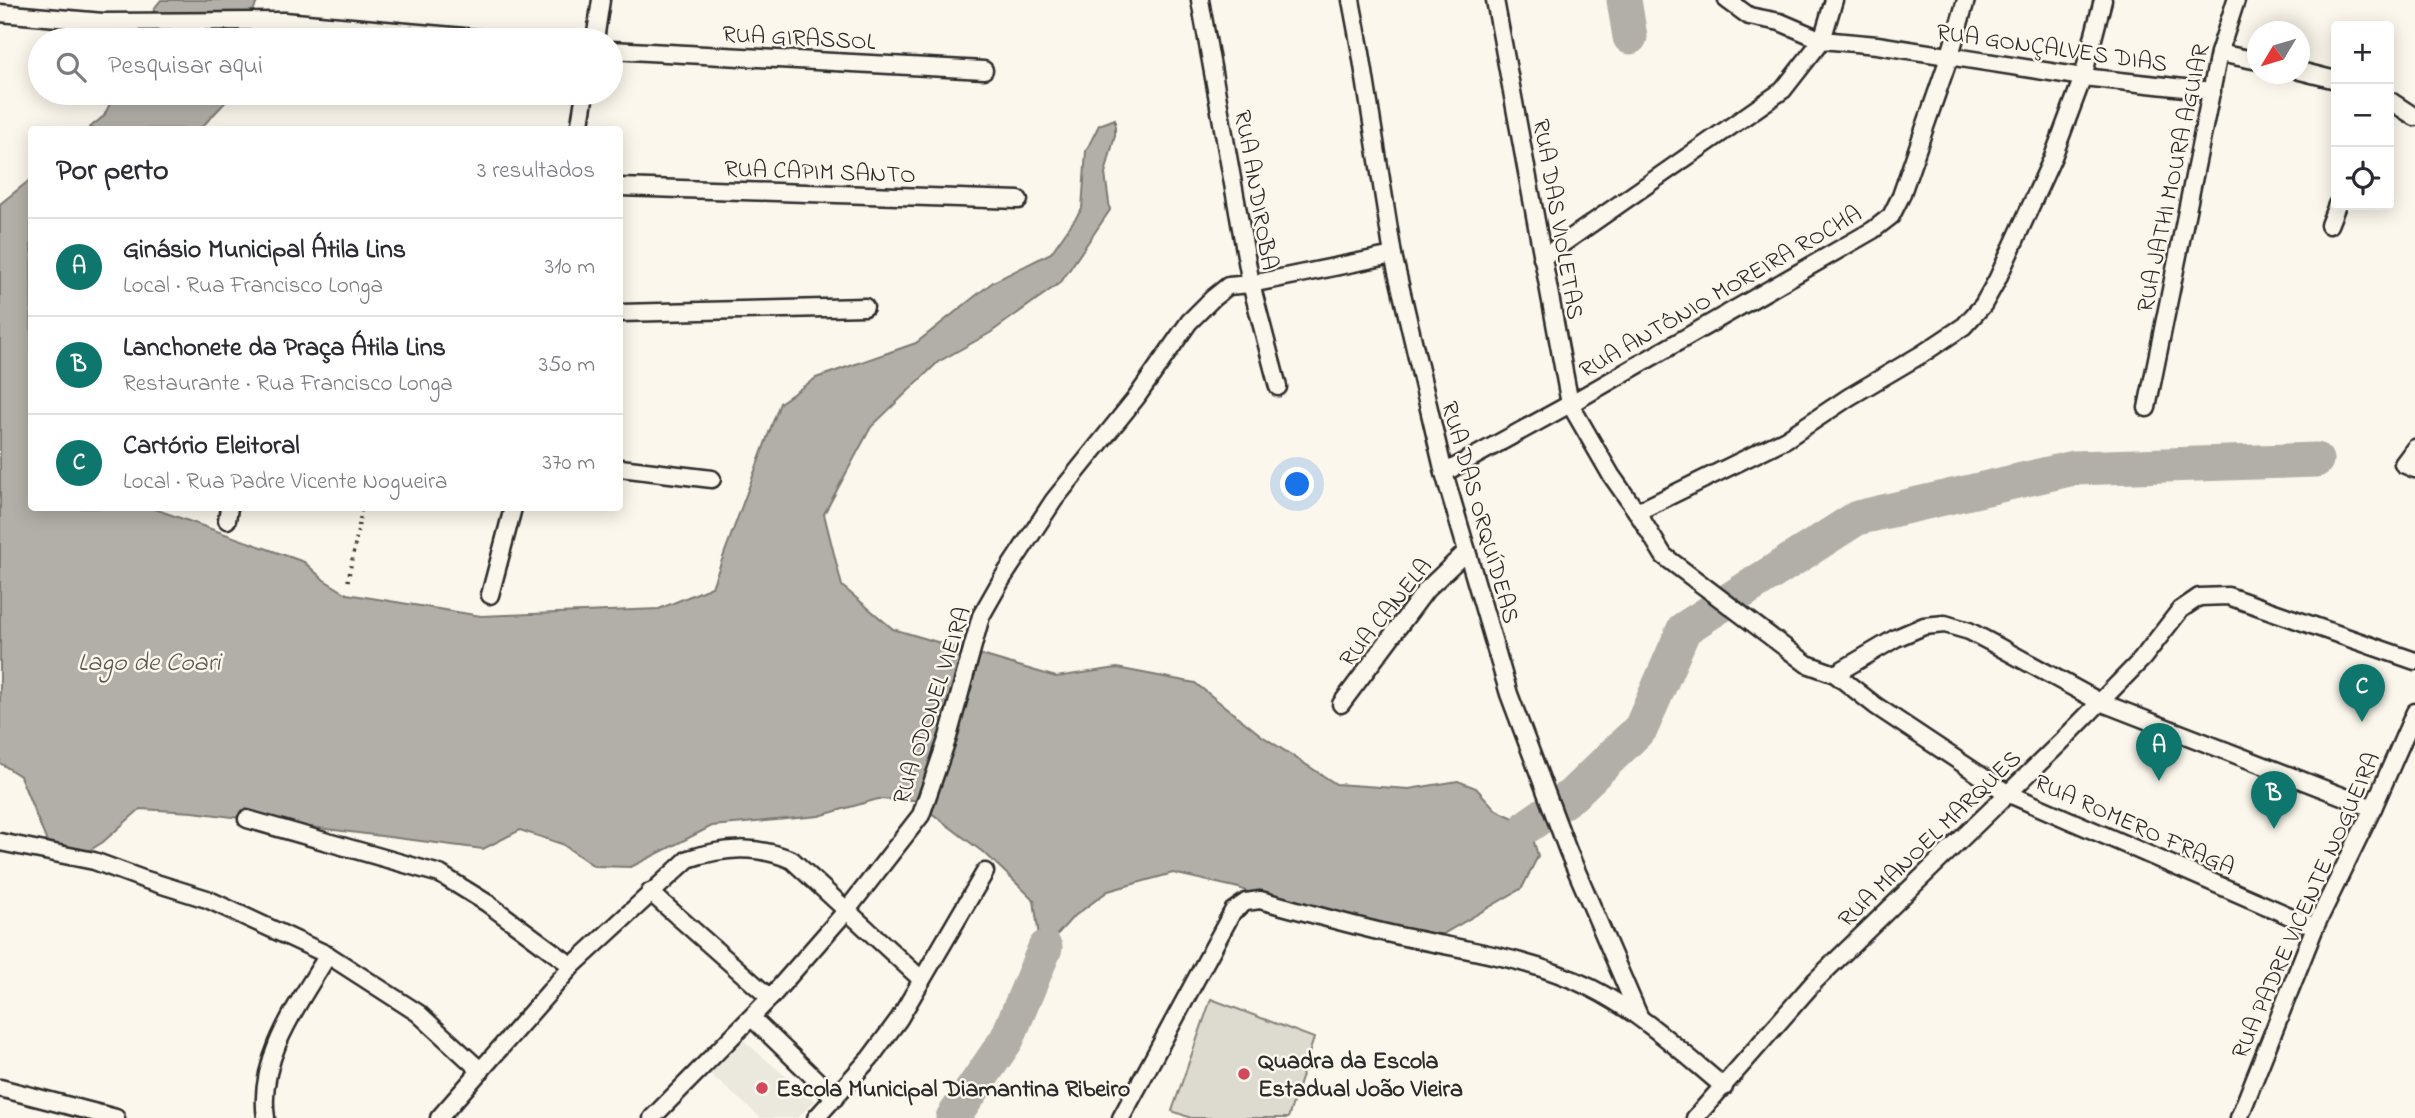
<!DOCTYPE html>
<html lang="pt">
<meta charset="utf-8">
<style>
body{margin:0;font-family:"Indie Flower",sans-serif;background:#f2f2f3;color:#2b2b33}
.controls{position:absolute;right:21px;top:21px;display:grid;overflow:hidden;border-radius:7px;box-shadow:0 4px 18px #0003}
.controls button{width:63px;height:63px;display:grid;place-items:center;padding:0;border:0;border-bottom:2px solid #e1e1e2;background:#fff;color:#2b2b33;font:35px sans-serif}
.compass{position:absolute;left:2247px;top:21px;width:63px;height:63px;border-radius:50%;background:#fff;box-shadow:0 4px 18px #0003;rotate:232deg}
.you{position:absolute;left:1298px;top:485px;width:24px;height:24px;margin:-18px;border:5px solid #fff;border-radius:50%;background:#1a73e8;box-shadow:0 0 0 10px #1a73e833}
.badge{display:grid;place-items:center;width:46px;height:46px;border-radius:50%;background:#0f766e;color:#fff;font-size:23px;font-weight:700}
.pin{position:absolute;translate:-50% -58px;filter:drop-shadow(0 2px 4px #0008)}
.pin::after{content:'';position:absolute;top:37px;width:24px;height:21px;background:inherit;clip-path:polygon(0 0,100% 0,50% 100%)}
.list{margin:0;padding:0;list-style:none}
h2{display:flex;justify-content:space-between;align-items:center;height:91px;margin:0;padding:0 28px;font-size:30px}
h2 small{font-size:23px;font-weight:400;color:#7c7c81}
.list li{display:grid;grid-template-columns:46px 1fr auto;gap:21px;align-items:center;box-sizing:border-box;height:98px;padding:0 28px;border-top:2px solid #e1e1e2}
.list b{display:block;font-size:26px;white-space:nowrap}
.list p{margin:0;font-size:23px;white-space:nowrap;color:#7c7c81}
.list em{font-size:23px;font-style:normal;color:#7c7c81}
.icon{flex:none;width:38px;height:38px;fill:none;stroke:currentColor;stroke-width:2;stroke-linecap:round;stroke-linejoin:round}
.map{position:relative;flex:none;width:2415px;height:1118px;overflow:hidden}
.search{position:absolute;background:#fff;box-shadow:0 4px 18px #0003;left:28px;top:28px;width:595px;height:77px;display:flex;align-items:center;gap:18px;box-sizing:border-box;padding:0 24px;border-radius:38px;color:#7c7c81;font-size:26px}
.panel{position:absolute;background:#fff;box-shadow:0 4px 18px #0003;left:28px;top:126px;width:595px;height:385px;border-radius:7px}
.map>svg:first-child{display:block}
.built{fill:#ebe8de}
.green{fill:#dddad0;stroke:#84827e;stroke-width:2}
.water{fill:#b1afa7;stroke:#7b7a75;stroke-width:2}
.lines{fill:none;stroke-linecap:round;stroke-linejoin:round}
.river{stroke:#b1afa7;stroke-width:35}
.minor-casing{stroke:#2b2b2b;stroke-width:21}
.path{stroke:#2b2b2b;stroke-width:3.5;stroke-dasharray:2 5;stroke-linecap:butt}
.minor{stroke:#fbf7ec;stroke-width:16}
.poi-dot{fill:#d1495b;stroke:#fbf7ec;stroke-width:2.5}
.labels{text-anchor:middle;stroke-width:5;stroke-linejoin:round;paint-order:stroke}
.street-label{font-size:24px;fill:#2b2b2b;stroke:#fbf7ec}
.poi-label{font-size:24px;font-weight:bold;fill:#2b2b2b;stroke:#fbf7ec;text-anchor:start}
.water-label{font-size:26px;font-style:italic;fill:#5a5956;stroke:#fbf7ec}
</style>
<div class="map">
<svg width="2415" height="1118" viewBox="0 0 2415 1118">
<rect width="100%" height="100%" fill="#fbf7ec"/>
<filter id="ink" filterUnits="userSpaceOnUse"><feTurbulence type="fractalNoise" baseFrequency=".0143" numOctaves="2"/><feDisplacementMap in="SourceGraphic" scale="14" xChannelSelector="R" yChannelSelector="G"/><feConvolveMatrix kernelMatrix="1 2 1 2 8 2 1 2 1" color-interpolation-filters="sRGB"/></filter>
<g filter="url(#ink)">
<path class="built" d="M744 1041 815 1101 797 1118H761L710 1074Z"/>
<path class="green" d="M1211 999 1314 1038 1288 1118H1191L1172 1111Z"/>
<g class="water">
<path d="M161 0H258L253 11 226 21 227 35 235 40H139L156 6Z"/>
<path d="M115 93H234L200 129H88L104 116Z"/>
<path d="M1115 119V135L1105 174 1110 210 1061 282 990 333 938 362 871 427 824 514 842 586 893 629 1056 677 1117 668 1195 683 1262 736 1336 784 1409 789 1458 781 1476 788 1496 810 1529 825 1538 856 1522 888 1443 934 1397 941 1313 922 1239 888 1173 873 1108 891 1072 918 1045 948 1039 937 1034 900 988 856 914 800 878 799 819 816 712 826 631 867 594 866 562 844 520 830 483 849 193 812 140 809 103 842 81 856 47 842 20 776 0 763V204L31 179 32 508H152L304 562 324 580 347 594 481 616 659 609 712 587 780 403 816 378 916 343 993 282 1051 253 1082 209 1086 151 1099 125Z"/>
</g>
<g class="lines">
<g class="river">
<path d="M1624 0 1630 37"/>
<path d="M1529 825 1572 795 1641 728 1684 629 1857 518 2074 468 2316 460"/>
<path d="M953 1118 1007 1039 1045 948"/>
</g>
<g class="minor-casing">
<g id="minor">
<path d="M1200 0 1251 284 1278 387"/>
<path d="M1351 0 1361 53 1393 255 1444 473 1509 694 1568 851 1639 1016"/>
<path d="M1495 0 1570 404 1611 475 1637 512 1664 556 1807 664 1835 674 1876 706 2007 793 2315 927"/>
<path d="M1727 0 1749 16 1780 22 1822 40 1877 45 2083 77 2212 91"/>
<path d="M0 13 103 22 284 21 498 40"/>
<path d="M595 40 601 0"/>
<path d="M611 50 984 70"/>
<path d="M2219 53 2258 61"/>
<path d="M2300 71 2336 80"/>
<path d="M2389 100 2415 117"/>
<path d="M579 130 585 93"/>
<path d="M620 187 1019 200"/>
<path d="M2329 225 2337 205"/>
<path d="M1542 258 1783 90 1822 40 1834 0"/>
<path d="M620 313 865 307"/>
<path d="M2147 408 2219 53 2236 0"/>
<path d="M2415 448 2403 464 2415 469"/>
<path d="M620 468 712 479"/>
<path d="M1444 473 1570 404 1873 230 1891 216 1901 196 1950 55 1966 0"/>
<path d="M1637 512 1786 439 1849 397 1922 354 1964 326 1983 305 1997 280 2053 157 2083 77 2103 0"/>
<path d="M227 520 229 508"/>
<path d="M490 595 513 508"/>
<path d="M1835 674 1896 638 1924 626 1945 624 1969 631 1990 642 2100 702 2373 808"/>
<path d="M1341 704 1426 590 1467 551"/>
<path d="M247 819 440 874 487 903 572 966"/>
<path d="M0 842 94 861 143 879 207 899 328 955 418 1013 481 1071"/>
<path d="M650 892 770 998"/>
<path d="M752 1018 835 1098"/>
<path d="M0 1088 116 1118"/>
<path d="M266 1118C257 1058 299 1003 328 955"/>
<path d="M439 1118 572 966 688 859C725 847 756 845 792 860L921 979"/>
<path d="M652 1118 770 998 847 910 921 815 948 737 981 616 1002 579 1054 500 1136 398 1189 322 1213 298 1228 286 1251 284 1393 255"/>
<path d="M816 1118 870 1058 899 1019 985 872"/>
<path d="M1121 1118 1233 911 1246 902 1260 900C1305 912 1350 925 1395 935 1462 950 1529 957 1591 988 1641 1013 1681 1051 1724 1087"/>
<path d="M1695 1118 1815 981 2060 743 2142 659 2180 610 2199 597 2228 596 2415 661"/>
<path d="M2239 1118 2315 927 2373 808 2415 712"/>
</g>
</g>
<path class="path" d="M348 581 362 508"/>
<use href="#minor" class="minor"/>
</g>
</g>
<g class="poi-dot">
<circle cx="1244" cy="1074" r="7"/>
<circle cx="762" cy="1088" r="7"/>
</g>
<g class="labels">
<g class="street-label">
<text transform="translate(799 37) rotate(3)" y="8">RUA GIRASSOL</text>
<text transform="translate(2052 47) rotate(8)" y="8">RUA GONÇALVES DIAS</text>
<text transform="translate(820 171) rotate(2)" y="8">RUA CAPIM SANTO</text>
<text transform="translate(2172 178) rotate(-78)" y="8">RUA JATHI MOURA AGUIAR</text>
<text transform="translate(1257 190) rotate(80)" y="8">RUA ANDIROBA</text>
<text transform="translate(1559 219) rotate(80)" y="8">RUA DAS VIOLETAS</text>
<text transform="translate(1720 291) rotate(-30)" y="8">RUA ANTÔNIO MOREIRA ROCHA</text>
<text transform="translate(1481 512) rotate(74)" y="8">RUA DAS ORQUÍDEAS</text>
<text transform="translate(1385 612) rotate(-51)" y="8">RUA CANELA</text>
<text transform="translate(931 705) rotate(-72)" y="8">RUA ODONEL VIEIRA</text>
<text transform="translate(2135 824) rotate(24)" y="8">RUA ROMERO FRAGA</text>
<text transform="translate(1929 838) rotate(-44)" y="8">RUA MANOEL MARQUES</text>
<text transform="translate(2305 905) rotate(-66)" y="8">RUA PADRE VICENTE NOGUEIRA</text>
</g>
<g class="poi-label">
<text x="1258" y="1068">Quadra da Escola<tspan x="1258" dy="28">Estadual João Vieira</tspan></text>
<text x="776" y="1096">Escola Municipal Diamantina Ribeiro</text>
</g>
<g class="water-label">
<text x="149" y="670">Lago de Coari</text>
</g>
</g>
</svg>
<div class="controls">
<button>+</button>
<button>−</button>
<button><svg class="icon" aria-label="locate" viewBox="0 0 24 24"><circle cx="12" cy="12" r="6"/><path d="M12 2v4M12 18v4M2 12h4M18 12h4"/></svg></button>
</div>
<svg class="compass" viewBox="-18 -18 36 36"><path d="M0-13l5 13h-10z" fill="#e53935"/><path d="M0 13l5-13h-10z" fill="#7c7c81"/></svg>
<div class="you"></div>
<div class="pin badge" style="left:2159px;top:781px">A</div>
<div class="pin badge" style="left:2274px;top:829px">B</div>
<div class="pin badge" style="left:2362px;top:722px">C</div>
<div class="search"><svg class="icon" aria-label="search" viewBox="0 0 24 24"><circle cx="10" cy="10" r="6"/><path d="M15 15l6 6"/></svg>Pesquisar aqui</div>
<section class="panel">
<h2>Por perto<small>3 resultados</small></h2>
<ul class="list">
<li><span class="badge">A</span><div><b>Ginásio Municipal Átila Lins</b><p>Local · Rua Francisco Longa</p></div><em>310 m</em></li>
<li><span class="badge">B</span><div><b>Lanchonete da Praça Átila Lins</b><p>Restaurante · Rua Francisco Longa</p></div><em>350 m</em></li>
<li><span class="badge">C</span><div><b>Cartório Eleitoral</b><p>Local · Rua Padre Vicente Nogueira</p></div><em>370 m</em></li>
</ul>
</section>
</div>
